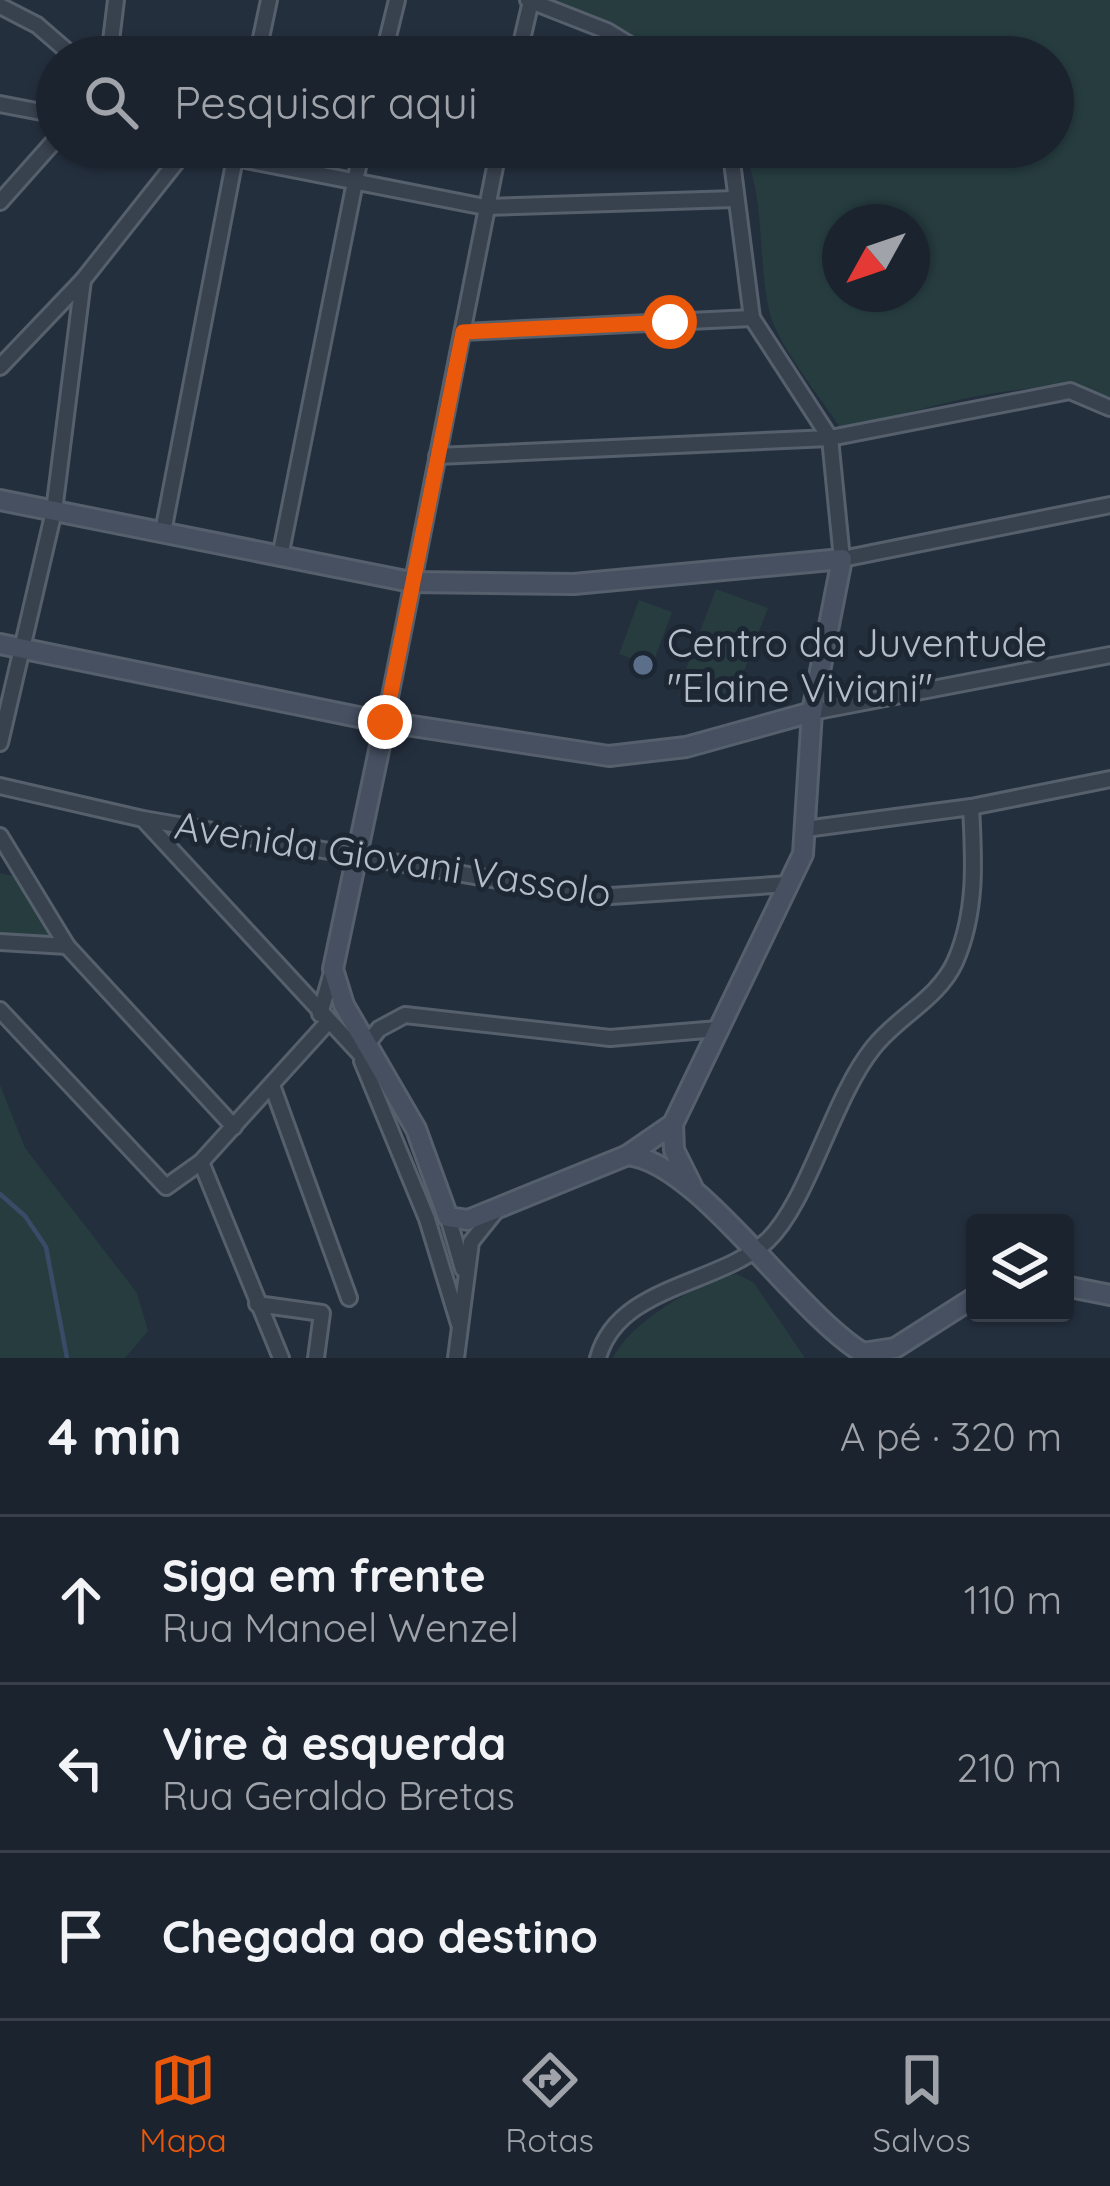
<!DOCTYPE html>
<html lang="pt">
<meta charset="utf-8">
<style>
body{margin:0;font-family:Quicksand,sans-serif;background:#282f3a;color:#f1f3f6}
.controls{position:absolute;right:36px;bottom:36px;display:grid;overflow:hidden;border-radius:12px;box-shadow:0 3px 9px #0004}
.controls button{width:108px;height:108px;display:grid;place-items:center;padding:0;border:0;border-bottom:3px solid #39404a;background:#1b232e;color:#f1f3f6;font:60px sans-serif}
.compass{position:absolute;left:822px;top:204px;width:108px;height:108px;border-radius:50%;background:#1b232e;box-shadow:0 3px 9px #0004;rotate:230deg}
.stop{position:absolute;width:36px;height:36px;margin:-27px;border:9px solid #ea580c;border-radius:50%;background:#fff}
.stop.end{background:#ea580c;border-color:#fff;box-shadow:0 3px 12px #0008}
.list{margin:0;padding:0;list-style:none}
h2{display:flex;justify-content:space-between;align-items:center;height:156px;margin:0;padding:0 48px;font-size:51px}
h2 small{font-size:39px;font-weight:400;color:#a0a4aa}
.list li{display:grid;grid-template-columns:78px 1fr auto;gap:36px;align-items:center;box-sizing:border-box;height:168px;padding:0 48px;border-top:3px solid #39404a}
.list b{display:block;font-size:45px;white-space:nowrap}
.list p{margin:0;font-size:39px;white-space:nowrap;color:#a0a4aa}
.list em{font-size:39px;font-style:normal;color:#a0a4aa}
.icon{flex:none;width:66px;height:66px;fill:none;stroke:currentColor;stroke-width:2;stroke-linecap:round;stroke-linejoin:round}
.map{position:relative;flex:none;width:1110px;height:1358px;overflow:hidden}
.search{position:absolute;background:#1b232e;box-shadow:0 3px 9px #0004;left:36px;right:36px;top:36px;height:132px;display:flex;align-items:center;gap:30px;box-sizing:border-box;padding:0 42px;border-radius:66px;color:#a0a4aa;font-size:45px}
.sheet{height:660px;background:#1b232e}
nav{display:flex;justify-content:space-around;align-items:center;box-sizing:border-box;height:168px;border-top:3px solid #39404a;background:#1b232e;font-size:33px;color:#a0a4aa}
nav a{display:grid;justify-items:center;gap:6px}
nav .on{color:#ea580c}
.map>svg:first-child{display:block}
.green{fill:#263c3f;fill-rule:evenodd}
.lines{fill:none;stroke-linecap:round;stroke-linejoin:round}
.stream{stroke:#394c67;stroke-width:4.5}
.street-casing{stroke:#565f6c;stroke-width:20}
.secondary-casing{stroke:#565f6c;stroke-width:24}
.street{stroke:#38414e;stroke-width:14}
.secondary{stroke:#465061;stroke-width:18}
.route{stroke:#ea580c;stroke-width:15}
.service-dot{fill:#5c6f8a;stroke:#1d2633;stroke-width:4.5}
.labels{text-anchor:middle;stroke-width:10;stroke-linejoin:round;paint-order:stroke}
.poi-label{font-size:39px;fill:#b4bcc9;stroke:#1d2633;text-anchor:start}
.street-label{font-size:39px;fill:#b4bcc9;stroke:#1d2633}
</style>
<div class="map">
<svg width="1110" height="1358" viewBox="0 0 1110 1358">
<rect width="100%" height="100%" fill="#242f3e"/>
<g class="green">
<path d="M551 0H1110V397C1034 369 920 412 841 429 821 398 776 343 769 310 757 256 766 196 742 147H1053V57H669L653 44ZM840 222H912V294H840Z"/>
<path d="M716 589 768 608 734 697 683 677Z"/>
<path d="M639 600 672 612 652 666 619 654Z"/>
<path d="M0 873 19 877 50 929 48 936 0 933Z"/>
<path d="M0 1085 25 1148 137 1293 148 1331 125 1358H0Z"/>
<path d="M737 1274 754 1283 805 1358H613C630 1322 698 1282 737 1274Z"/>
</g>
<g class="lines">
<path class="stream" d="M0 1194 25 1216 46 1247 67 1358"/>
<g class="street-casing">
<g id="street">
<path d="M528 0 607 31 650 57"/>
<path d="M0 6 37 25 74 57"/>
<path d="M109 57 116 0"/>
<path d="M257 57 269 0"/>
<path d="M383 57 397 0"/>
<path d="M518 57 531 1"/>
<path d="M0 104 57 115"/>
<path d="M180 147 485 207 735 199"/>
<path d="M725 147 732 162 752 318 830 438 842 559 1110 505"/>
<path d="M0 202 57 138"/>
<path d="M463 332 752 318"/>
<path d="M0 367 83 280 185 151"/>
<path d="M437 456 830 438 1070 391 1110 408"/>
<path d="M163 532 237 148"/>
<path d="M280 557 362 147"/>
<path d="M812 712 1110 655"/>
<path d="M385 722 499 147"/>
<path d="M0 743 54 511 83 280"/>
<path d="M0 786 143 819 596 897 789 884"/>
<path d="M143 819 376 1071"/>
<path d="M805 829 971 807 1110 779"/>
<path d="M0 836 67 946 234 1127"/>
<path d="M0 942 67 946"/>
<path d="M0 1010 166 1187 201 1162 328 1022"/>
<path d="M320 1014 333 969"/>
<path d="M367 1044 379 1029 405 1015 610 1038 718 1029"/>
<path d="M362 1061 427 1219 459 1324"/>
<path d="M273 1088 349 1298"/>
<path d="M201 1162 281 1358"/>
<path d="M448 1217 463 1269"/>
<path d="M257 1304 322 1313 316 1358"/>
<path d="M456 1358 471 1242 495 1212"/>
<path d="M598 1358C618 1285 717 1286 767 1241 808 1203 832 1099 873 1048 898 1016 938 999 955 962 977 912 974 860 971 807"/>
</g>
</g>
<g class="secondary-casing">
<g id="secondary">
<path d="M0 500 411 582 574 584 842 559 812 712 803 854 673 1124 628 1155 468 1220 448 1217 416 1129 344 1005 333 969 385 722"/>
<path d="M0 644 373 720 609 756 686 747 812 712"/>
<path d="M673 1124 674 1150 692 1186"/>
<path d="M628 1155C699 1163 794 1311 863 1353L895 1348 975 1297"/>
<path d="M1065 1286 1110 1295"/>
</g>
</g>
<use href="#street" class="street"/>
<use href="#secondary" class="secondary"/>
</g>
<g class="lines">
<path class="route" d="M385 722 463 332 670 322"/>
</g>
<circle class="service-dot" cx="643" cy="665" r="12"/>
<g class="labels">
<g class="poi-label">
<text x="667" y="657">Centro da Juventude<tspan x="667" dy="45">"Elaine Viviani"</tspan></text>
</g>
<g class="street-label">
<text transform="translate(393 859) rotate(9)" y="14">Avenida Giovani Vassolo</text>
</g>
</g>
</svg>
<div class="controls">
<button><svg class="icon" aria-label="layers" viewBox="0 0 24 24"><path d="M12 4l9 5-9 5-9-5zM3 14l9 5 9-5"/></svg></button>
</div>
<svg class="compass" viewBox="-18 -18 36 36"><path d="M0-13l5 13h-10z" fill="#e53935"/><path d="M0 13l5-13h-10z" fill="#a0a4aa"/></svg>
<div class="stop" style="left:670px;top:322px"></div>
<div class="stop end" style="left:385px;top:722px"></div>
<div class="search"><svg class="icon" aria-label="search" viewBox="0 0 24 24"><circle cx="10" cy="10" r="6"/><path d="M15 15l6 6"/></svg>Pesquisar aqui</div>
</div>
<section class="sheet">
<h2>4 min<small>A pé · 320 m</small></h2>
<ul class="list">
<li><svg class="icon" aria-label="ahead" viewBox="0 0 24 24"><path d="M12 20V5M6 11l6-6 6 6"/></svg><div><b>Siga em frente</b><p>Rua Manoel Wenzel</p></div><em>110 m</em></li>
<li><svg class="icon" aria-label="left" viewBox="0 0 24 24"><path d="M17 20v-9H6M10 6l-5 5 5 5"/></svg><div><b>Vire à esquerda</b><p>Rua Geraldo Bretas</p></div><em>210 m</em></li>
<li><svg class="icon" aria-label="arrive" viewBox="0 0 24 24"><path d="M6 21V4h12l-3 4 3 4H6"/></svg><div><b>Chegada ao destino</b></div></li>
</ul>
</section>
<nav>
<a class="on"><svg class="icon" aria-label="map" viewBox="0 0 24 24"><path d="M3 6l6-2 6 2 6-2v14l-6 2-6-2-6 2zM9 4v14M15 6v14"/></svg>Mapa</a>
<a><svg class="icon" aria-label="directions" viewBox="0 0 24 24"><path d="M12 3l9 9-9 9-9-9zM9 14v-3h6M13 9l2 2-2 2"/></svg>Rotas</a>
<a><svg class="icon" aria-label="saved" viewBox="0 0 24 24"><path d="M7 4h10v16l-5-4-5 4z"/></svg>Salvos</a>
</nav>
